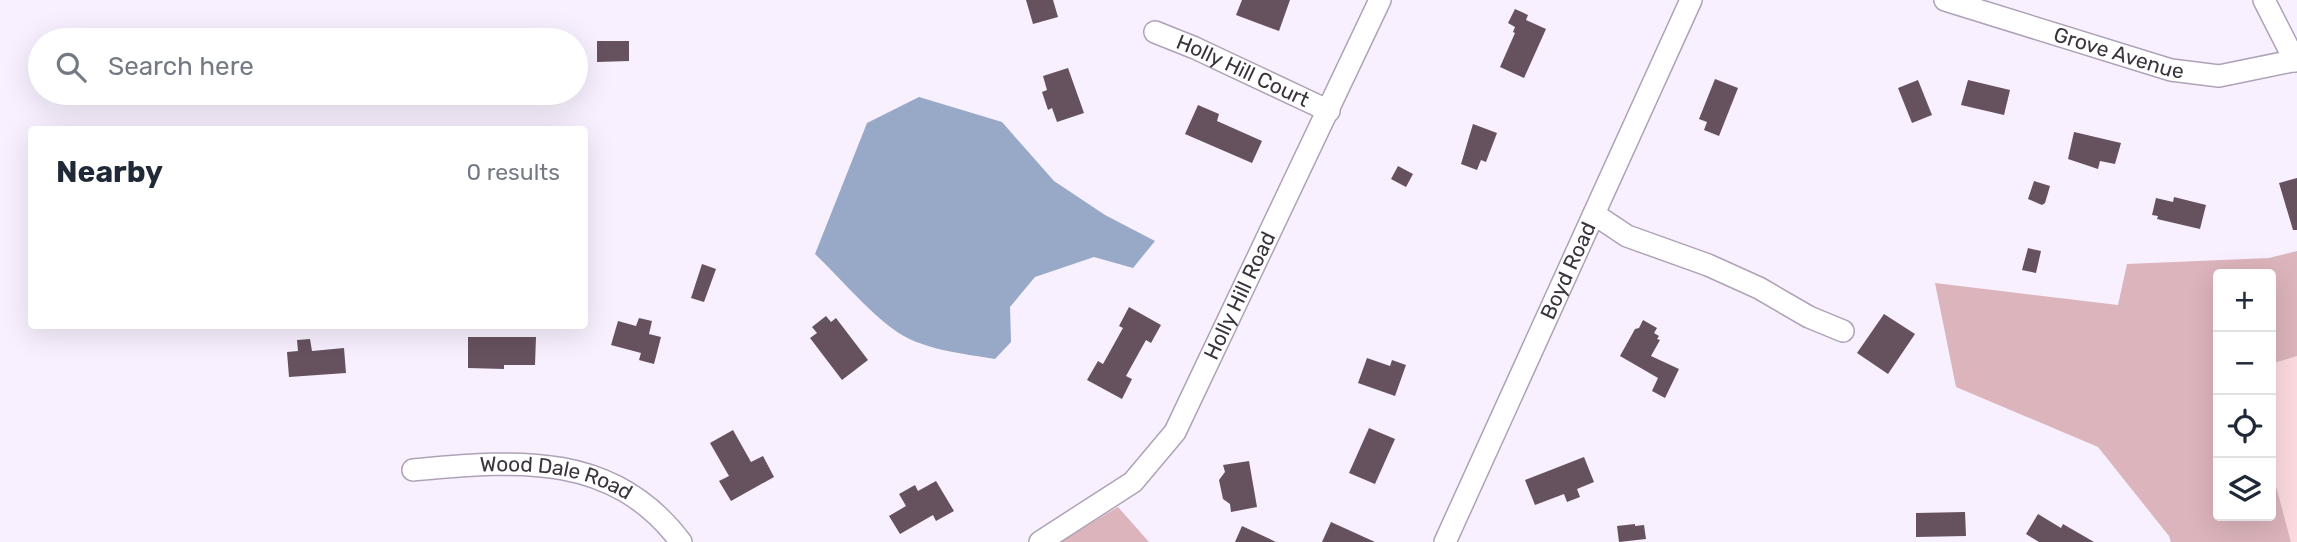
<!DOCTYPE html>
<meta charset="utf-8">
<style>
body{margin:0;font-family:Rubik,sans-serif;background:#f2f2f3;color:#1f2937}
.controls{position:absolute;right:21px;bottom:21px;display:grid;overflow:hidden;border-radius:7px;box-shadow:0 7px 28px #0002}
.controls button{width:63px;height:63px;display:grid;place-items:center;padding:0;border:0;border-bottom:2px solid #e0e1e3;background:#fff;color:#1f2937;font:35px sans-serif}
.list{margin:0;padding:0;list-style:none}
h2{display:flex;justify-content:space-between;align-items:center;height:91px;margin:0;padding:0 28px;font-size:30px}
h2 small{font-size:23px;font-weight:400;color:#747a83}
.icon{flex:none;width:38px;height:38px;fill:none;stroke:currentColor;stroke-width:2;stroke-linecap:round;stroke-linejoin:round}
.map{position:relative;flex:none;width:2297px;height:542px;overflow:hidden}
.search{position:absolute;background:#fff;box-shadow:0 7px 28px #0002;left:28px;top:28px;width:560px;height:77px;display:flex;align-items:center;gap:18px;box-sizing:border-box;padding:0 24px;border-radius:38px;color:#747a83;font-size:26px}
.panel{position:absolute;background:#fff;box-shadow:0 7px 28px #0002;left:28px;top:126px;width:560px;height:203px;border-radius:7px}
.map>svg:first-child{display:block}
.green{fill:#fbd9df}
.forest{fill:#dcb4bb}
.water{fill:#97a9c7}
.building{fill:#66515e}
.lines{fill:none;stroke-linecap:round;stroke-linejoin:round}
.minor-casing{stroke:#afa2b8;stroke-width:24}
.minor{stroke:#fff;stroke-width:21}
.labels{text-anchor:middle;stroke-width:7;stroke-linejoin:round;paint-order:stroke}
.street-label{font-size:21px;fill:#3a343d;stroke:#f8f0fe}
</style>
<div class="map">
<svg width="2297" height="542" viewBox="0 0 2297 542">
<rect width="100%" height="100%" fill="#f8f0fe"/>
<path class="green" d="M2297 356V542H2291L2271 467V364Z"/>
<g class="forest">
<path d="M2297 251V356L2271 364V274H2218V516H2271V467L2291 542H2171L2169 536 2098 447 1956 387 1935 283 2118 305 2127 264 2269 258Z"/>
<path d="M1118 507 1149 542H1059Z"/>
</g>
<path class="water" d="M919 97 1002 122 1054 181 1105 215 1155 241 1133 268 1094 257 1035 277 1010 307 1011 342 995 359C964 354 918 349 893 329 867 310 839 277 815 254L867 123Z"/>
<g class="building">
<path d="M1026 0H1053L1058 17 1033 24Z"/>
<path d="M1242 0H1290L1279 31 1236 15Z"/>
<path d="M1515 9 1528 15 1526 20 1546 29 1524 78 1500 67 1515 33 1513 32 1515 27 1508 23Z"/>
<path d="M597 41H629V61L597 62Z"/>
<path d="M1068 68 1084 113 1057 122 1052 108 1048 110 1042 92 1047 90 1043 76Z"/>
<path d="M1715 79 1738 88 1719 136 1704 130 1707 122 1699 119Z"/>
<path d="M1918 80 1932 115 1912 123 1898 88Z"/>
<path d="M1968 80 2010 90 2004 115 1961 105Z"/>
<path d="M1198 105 1219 114 1217 121 1262 141 1252 163 1185 134Z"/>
<path d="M1473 124 1497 133 1486 162 1481 160 1477 170 1461 164Z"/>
<path d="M2074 132 2121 143 2115 164 2100 161 2098 169 2068 159Z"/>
<path d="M1398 166 1413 174 1406 187 1391 179Z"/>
<path d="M2297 178V230H2293L2279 183Z"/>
<path d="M2034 181 2050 186 2045 203 2042 205 2028 199Z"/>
<path d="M2174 197 2206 205 2200 229 2157 219 2158 216 2152 215 2156 198 2173 202Z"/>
<path d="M2028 248 2041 251 2036 273 2022 270Z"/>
<path d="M702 264 716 269 704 302 691 298Z"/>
<path d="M1129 307 1161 325 1151 343 1146 340 1126 376 1132 379 1122 399 1087 380 1098 361 1103 364 1123 328 1119 326Z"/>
<path d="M1884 314 1915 334 1888 374 1857 353Z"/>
<path d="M826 316 831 322 836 318 868 360 842 380 810 338 817 333 812 327Z"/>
<path d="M639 318 652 321 649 334 661 337 654 364 639 360 641 353 611 345 618 321 636 326Z"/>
<path d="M1643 320 1657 328 1654 333 1659 336 1657 339 1660 340 1651 356 1679 369 1665 398 1652 391 1658 378 1620 356 1635 329 1639 328Z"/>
<path d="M468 337H536L535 365H504V369L468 368Z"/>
<path d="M310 339 312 351 344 348 346 373 289 377 287 352 298 351 297 340Z"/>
<path d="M1367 358 1390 366 1392 360 1406 365 1395 396 1358 383Z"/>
<path d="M1369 428 1395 439 1375 484 1349 473Z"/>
<path d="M733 430 751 462 763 456 774 477 731 501 719 481 729 476 710 443Z"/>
<path d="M1584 457 1594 482 1577 489 1580 497 1567 502 1564 494 1535 505 1525 480Z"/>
<path d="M1249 461 1257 507 1231 512 1230 504 1223 499 1219 480 1225 472 1223 465Z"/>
<path d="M936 481 954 511 936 521 933 515 900 534 889 516 906 506 899 494 915 485 918 491Z"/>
<path d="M1965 512 1966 536 1916 537V513Z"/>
<path d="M2038 514 2061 528 2063 524 2094 542H2039L2026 534Z"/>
<path d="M1331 522 1375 542H1322Z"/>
<path d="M1635 524V526L1644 525 1646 539 1619 542 1617 526Z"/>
<path d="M1242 526 1276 542H1235Z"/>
</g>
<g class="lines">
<g class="minor-casing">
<g id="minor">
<path id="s1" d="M1945 0 2171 70 2219 76 2297 60"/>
<path d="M2264 0 2295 61"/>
<path id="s2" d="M1155 32 1195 48 1329 111"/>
<path d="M1594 214 1627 236 1708 265 1759 288 1809 317 1843 331"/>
<path id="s3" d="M413 470C514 461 612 450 681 542"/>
<path id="s4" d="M1040 542 1133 482 1175 432 1380 0"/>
<path id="s5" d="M1445 542 1691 0"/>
</g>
</g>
<use href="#minor" class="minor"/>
</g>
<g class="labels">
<g class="street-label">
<text dy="7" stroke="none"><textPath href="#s1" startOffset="182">Grove Avenue</textPath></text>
<text dy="7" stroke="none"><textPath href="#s2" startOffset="96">Holly Hill Court</textPath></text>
<text dy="7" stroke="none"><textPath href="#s5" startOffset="298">Boyd Road</textPath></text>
<text dy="7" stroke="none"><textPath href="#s4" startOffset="327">Holly Hill Road</textPath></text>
<text dy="7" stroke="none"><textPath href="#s3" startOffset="145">Wood Dale Road</textPath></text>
</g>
</g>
</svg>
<div class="controls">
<button>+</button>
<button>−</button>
<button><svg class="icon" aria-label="locate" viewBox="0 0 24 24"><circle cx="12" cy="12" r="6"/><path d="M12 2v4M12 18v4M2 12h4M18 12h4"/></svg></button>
<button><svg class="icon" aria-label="layers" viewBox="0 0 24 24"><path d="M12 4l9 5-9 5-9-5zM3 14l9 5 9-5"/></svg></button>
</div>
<div class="search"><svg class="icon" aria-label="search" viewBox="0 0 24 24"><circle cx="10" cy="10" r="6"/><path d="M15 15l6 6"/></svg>Search here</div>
<section class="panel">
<h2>Nearby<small>0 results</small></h2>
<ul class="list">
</ul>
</section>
</div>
